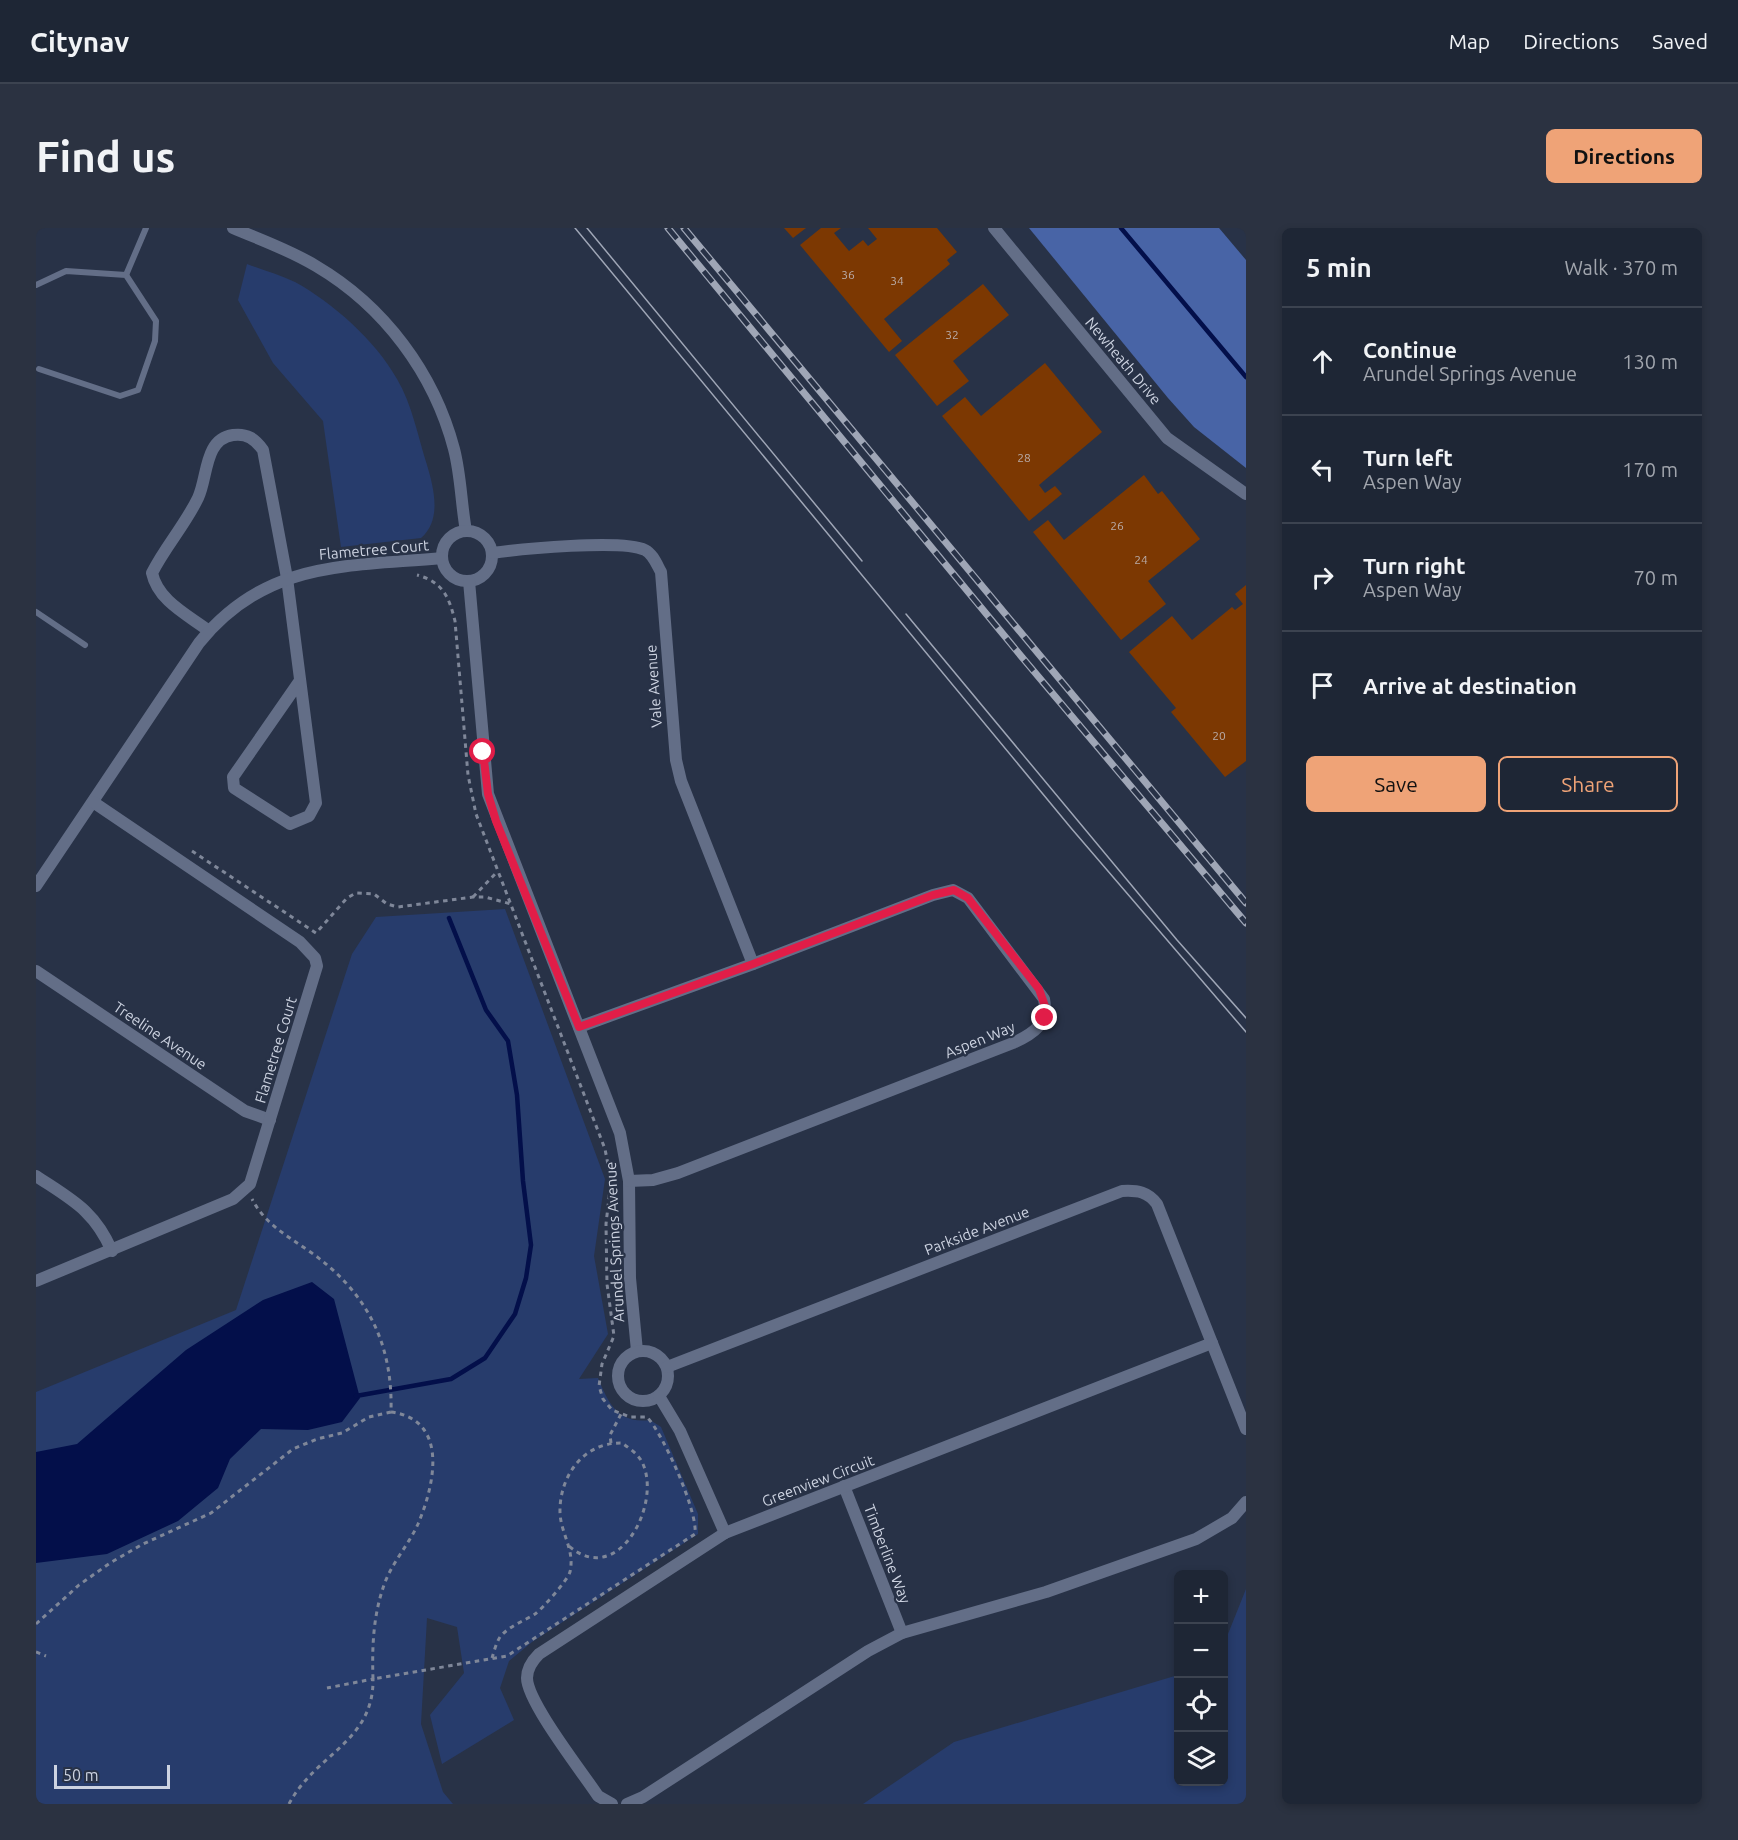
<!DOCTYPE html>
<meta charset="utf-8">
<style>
body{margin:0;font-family:Ubuntu,sans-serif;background:#2b3241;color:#f1f3f6}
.controls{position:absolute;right:18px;bottom:18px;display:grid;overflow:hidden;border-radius:9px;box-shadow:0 3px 9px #0003}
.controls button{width:54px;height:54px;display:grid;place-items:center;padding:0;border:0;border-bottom:2px solid #3c4350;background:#1e2635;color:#f1f3f6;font:30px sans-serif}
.scale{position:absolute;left:18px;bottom:15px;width:116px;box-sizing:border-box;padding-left:6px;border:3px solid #cdd3e1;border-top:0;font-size:16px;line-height:21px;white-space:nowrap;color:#cdd3e1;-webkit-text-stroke:4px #283247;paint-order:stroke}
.stop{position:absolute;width:18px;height:18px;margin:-14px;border:4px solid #e11d48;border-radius:50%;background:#fff}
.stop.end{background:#e11d48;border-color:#fff;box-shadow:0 2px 6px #0008}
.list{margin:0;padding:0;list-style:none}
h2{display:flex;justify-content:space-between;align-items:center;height:78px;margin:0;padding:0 24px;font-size:26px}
h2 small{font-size:20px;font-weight:400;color:#a1a5ad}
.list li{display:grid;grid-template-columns:39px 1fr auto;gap:18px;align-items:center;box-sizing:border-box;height:108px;padding:0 24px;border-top:2px solid #3c4350}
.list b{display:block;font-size:22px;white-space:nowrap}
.list p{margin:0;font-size:20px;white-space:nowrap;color:#a1a5ad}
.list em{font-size:20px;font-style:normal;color:#a1a5ad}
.actions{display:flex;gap:12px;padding:18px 24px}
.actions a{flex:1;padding:14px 0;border:2px solid #efa377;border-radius:9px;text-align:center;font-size:21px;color:#efa377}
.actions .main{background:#efa377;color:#111}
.icon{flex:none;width:33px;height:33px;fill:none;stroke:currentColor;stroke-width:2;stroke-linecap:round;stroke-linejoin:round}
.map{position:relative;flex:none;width:1210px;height:1576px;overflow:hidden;border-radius:9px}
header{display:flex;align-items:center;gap:36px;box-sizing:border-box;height:84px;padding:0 30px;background:#1e2635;border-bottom:2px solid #3c4350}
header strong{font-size:28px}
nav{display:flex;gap:33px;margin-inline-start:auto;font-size:21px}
.intro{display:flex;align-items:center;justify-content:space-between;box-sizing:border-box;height:144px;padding:0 36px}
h1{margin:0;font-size:42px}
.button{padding:15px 27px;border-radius:9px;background:#efa377;color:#111;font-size:21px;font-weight:700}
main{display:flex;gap:36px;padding:0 36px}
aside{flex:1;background:#1e2635;border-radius:9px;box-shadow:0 3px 9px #0003}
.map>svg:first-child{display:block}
.green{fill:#273c6c}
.forest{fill:#4864a6}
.water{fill:#030f4a}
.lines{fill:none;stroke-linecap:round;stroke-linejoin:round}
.stream{stroke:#030f4a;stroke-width:4.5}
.building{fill:#7c3802}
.path{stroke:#7f8799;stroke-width:3;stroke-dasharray:4.5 4.5;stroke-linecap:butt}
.lane{stroke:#636e87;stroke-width:6}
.street{stroke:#636e87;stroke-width:12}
.tram{stroke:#9fa6b6;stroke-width:1.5}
.rail-casing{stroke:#9fa6b6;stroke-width:7}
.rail{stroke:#283247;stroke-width:4.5;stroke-dasharray:14;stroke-linecap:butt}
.route{stroke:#e11d48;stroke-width:8}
.labels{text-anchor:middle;stroke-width:4.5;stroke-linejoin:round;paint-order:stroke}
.number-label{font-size:12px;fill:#b9aca9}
.street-label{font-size:15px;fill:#cdd3e1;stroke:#283247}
</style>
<header>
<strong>Citynav</strong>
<nav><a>Map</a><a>Directions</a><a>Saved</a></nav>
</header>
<div class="intro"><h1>Find us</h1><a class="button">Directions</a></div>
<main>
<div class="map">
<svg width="1210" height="1576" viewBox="0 0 1210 1576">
<rect width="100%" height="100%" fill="#283247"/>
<g class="green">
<path d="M211 36C227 42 244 47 259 54 297 75 339 112 361 151 376 176 382 209 391 237 398 261 406 292 385 310L305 319 287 193 237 135 202 72Z"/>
<path d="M469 681 569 951 558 1028 572 1106 543 1151 562 1150C573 1176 582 1196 614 1192L625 1199 662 1286V1306L496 1414 473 1433 464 1460 478 1492 406 1536 394 1487 428 1445 421 1399 391 1390 385 1496 407 1564 417 1576H0V1164L200 1082 316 726 340 689Z"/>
<path d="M1210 1361V1576H827L918 1514 1142 1447V1554H1188V1416Z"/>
</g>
<path class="forest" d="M993 0H1183L1210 32V240L1158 199 1132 170Z"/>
<path class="water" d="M276 1054 298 1071 324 1170 306 1194 272 1202 225 1201 194 1231 182 1260 142 1293 71 1326 0 1335V1224L41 1216 150 1122 227 1072Z"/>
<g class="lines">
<g class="stream">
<path d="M1085 0 1210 149"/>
<path d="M320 1168 415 1151 449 1130 479 1086 490 1050 495 1017 487 953 481 867 472 813 450 782 413 690"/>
</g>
</g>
<g class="building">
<path d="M748 0H770L757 10Z"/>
<path d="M785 0H805L798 5 813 23 827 12 832 18 841 11 832 0H901L921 24 911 32 914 36 848 91 866 113 853 124 764 17Z"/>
<path d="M947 56 973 87 917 133 933 153 901 178 859 127Z"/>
<path d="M1009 135 1066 204 1003 257 1009 265 1019 258 1026 266 993 293 906 188 929 169 945 188Z"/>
<path d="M1108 247 1122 266 1126 263 1164 311 1112 353 1130 376 1085 412 997 304 1012 292 1028 312Z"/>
<path d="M1210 357V533L1189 549 1135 484 1140 480 1093 424 1136 388 1156 412 1196 379 1199 382 1207 376 1199 366Z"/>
</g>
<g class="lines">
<g class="path">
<path d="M156 623 280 705 311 670 320 665 338 666 351 676 362 679 437 669H449L475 676"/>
<path d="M437 669 462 643"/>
<path d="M355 1184C413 1192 399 1256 382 1296 372 1318 354 1337 347 1360 337 1390 336 1420 337 1451L471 1428 659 1306C662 1283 627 1206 611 1189H594L576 1182 567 1171 563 1158 566 1136 578 1108 571 1056 570 996 575 952 569 921 440 586 432 547 419 393C413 369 407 354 381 347"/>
<path d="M575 1215 574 1207 585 1186"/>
<path d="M0 1396 43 1357 74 1335 107 1316 175 1285 257 1221 281 1211 306 1205 333 1189 355 1184C357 1114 330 1063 273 1023 250 1007 229 996 216 971"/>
<path d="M0 1424 10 1428"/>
<path d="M456 1430C458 1424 460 1415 464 1409 473 1398 488 1393 499 1386 507 1380 531 1353 534 1344 539 1322 525 1306 524 1285 523 1249 547 1214 586 1215 593 1220 602 1226 606 1234 627 1275 582 1361 533 1318"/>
<path d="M253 1576C279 1526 338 1514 337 1451L291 1460"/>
</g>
<g class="lane">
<path d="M90 47 110 0"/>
<path d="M0 57 30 43 90 47 120 93 119 113 102 162 84 168 3 141"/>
<path d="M0 384 49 417"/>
</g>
<g class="street">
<path d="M197 0C225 12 254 22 280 38 348 78 398 145 418 221 425 248 425 275 430 303"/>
<path d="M958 0 1131 210 1210 266"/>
<circle cx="431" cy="328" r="25"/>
<path d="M456 325C484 321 587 311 609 322 617 326 621 337 625 344L640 532 645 553 717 736"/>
<path d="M433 353 452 566 584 905 593 953 594 1050 601 1123"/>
<path d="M173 403C152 387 122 373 116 345 129 319 149 297 162 270 172 249 168 211 197 207 211 205 219 211 227 222L251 350 280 575 273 588 254 596 198 560 197 549 263 454"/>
<path d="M0 658 163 415C230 332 310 339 406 330"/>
<path d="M0 743 209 883 234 892"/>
<path d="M543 799 717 736 897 667 917 662 932 670 1008 771C1013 796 997 806 977 815L642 945 617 952 593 953"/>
<path d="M0 948C36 972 58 982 76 1023"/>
<path d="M0 1053 197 971 214 956 281 738 279 730 264 714 57 574"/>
<circle cx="607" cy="1148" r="25"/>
<path d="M631 1139 1086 963C1102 962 1112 964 1121 976L1210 1201"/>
<path d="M623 1168 644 1203 689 1305"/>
<path d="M808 1258 866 1405"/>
<path d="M576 1576 562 1568C547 1545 491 1474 491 1450 491 1440 496 1433 503 1426L689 1305 1176 1115"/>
<path d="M591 1576 607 1569 832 1423 866 1405 1010 1364 1160 1311 1196 1290 1210 1274"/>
</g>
<g class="tram">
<path d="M539 0 1035 600 1210 804"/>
<path d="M551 0 826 333"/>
<path d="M870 386 1141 712 1210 790"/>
</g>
<g class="rail-casing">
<g id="rail">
<path d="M632 0 985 428 1210 695"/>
<path d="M648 0 1210 675"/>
</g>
</g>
<use href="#rail" class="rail"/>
</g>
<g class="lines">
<path class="route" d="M447 524 452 566 460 593 543 799 717 736 897 667 918 662 932 670 1003 761 1010 781 1009 790"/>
</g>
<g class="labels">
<g class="number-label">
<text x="812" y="51">36</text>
<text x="861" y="57">34</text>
<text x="916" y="111">32</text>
<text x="988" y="234">28</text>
<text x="1081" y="302">26</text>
<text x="1105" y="336">24</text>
<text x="1183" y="512">20</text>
</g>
<g class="street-label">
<text transform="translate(1087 133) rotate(50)" y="5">Newheath Drive</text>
<text transform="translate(338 322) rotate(-5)" y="5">Flametree Court</text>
<text transform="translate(618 458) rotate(-94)" y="5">Vale Avenue</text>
<text transform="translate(124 808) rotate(34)" y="5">Treeline Avenue</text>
<text transform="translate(944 812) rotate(-22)" y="5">Aspen Way</text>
<text transform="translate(240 822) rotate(-73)" y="5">Flametree Court</text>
<text transform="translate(941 1003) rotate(-21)" y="5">Parkside Avenue</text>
<text transform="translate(579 1014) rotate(-93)" y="5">Arundel Springs Avenue</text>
<text transform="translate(782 1253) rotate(-21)" y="5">Greenview Circuit</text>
<text transform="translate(851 1326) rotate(69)" y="5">Timberline Way</text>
</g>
</g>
</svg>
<div class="controls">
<button>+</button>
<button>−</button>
<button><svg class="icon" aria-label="locate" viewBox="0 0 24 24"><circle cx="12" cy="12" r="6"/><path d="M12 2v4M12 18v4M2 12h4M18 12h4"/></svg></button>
<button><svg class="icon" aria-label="layers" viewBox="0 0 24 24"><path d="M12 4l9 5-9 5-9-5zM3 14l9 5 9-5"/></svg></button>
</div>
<div class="scale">50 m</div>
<div class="stop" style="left:447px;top:524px"></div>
<div class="stop end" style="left:1009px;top:790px"></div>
</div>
<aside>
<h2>5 min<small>Walk · 370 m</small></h2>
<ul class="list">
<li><svg class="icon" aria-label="ahead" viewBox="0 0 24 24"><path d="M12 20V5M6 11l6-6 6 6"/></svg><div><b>Continue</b><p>Arundel Springs Avenue</p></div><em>130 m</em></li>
<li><svg class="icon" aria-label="left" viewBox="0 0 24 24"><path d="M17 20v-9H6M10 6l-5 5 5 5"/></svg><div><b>Turn left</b><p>Aspen Way</p></div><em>170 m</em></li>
<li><svg class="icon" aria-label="right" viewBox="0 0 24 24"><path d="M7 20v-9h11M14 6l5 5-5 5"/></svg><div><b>Turn right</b><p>Aspen Way</p></div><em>70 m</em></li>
<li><svg class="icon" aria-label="arrive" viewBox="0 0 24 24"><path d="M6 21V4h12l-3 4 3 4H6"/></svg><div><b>Arrive at destination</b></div></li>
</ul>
<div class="actions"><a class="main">Save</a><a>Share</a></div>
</aside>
</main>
